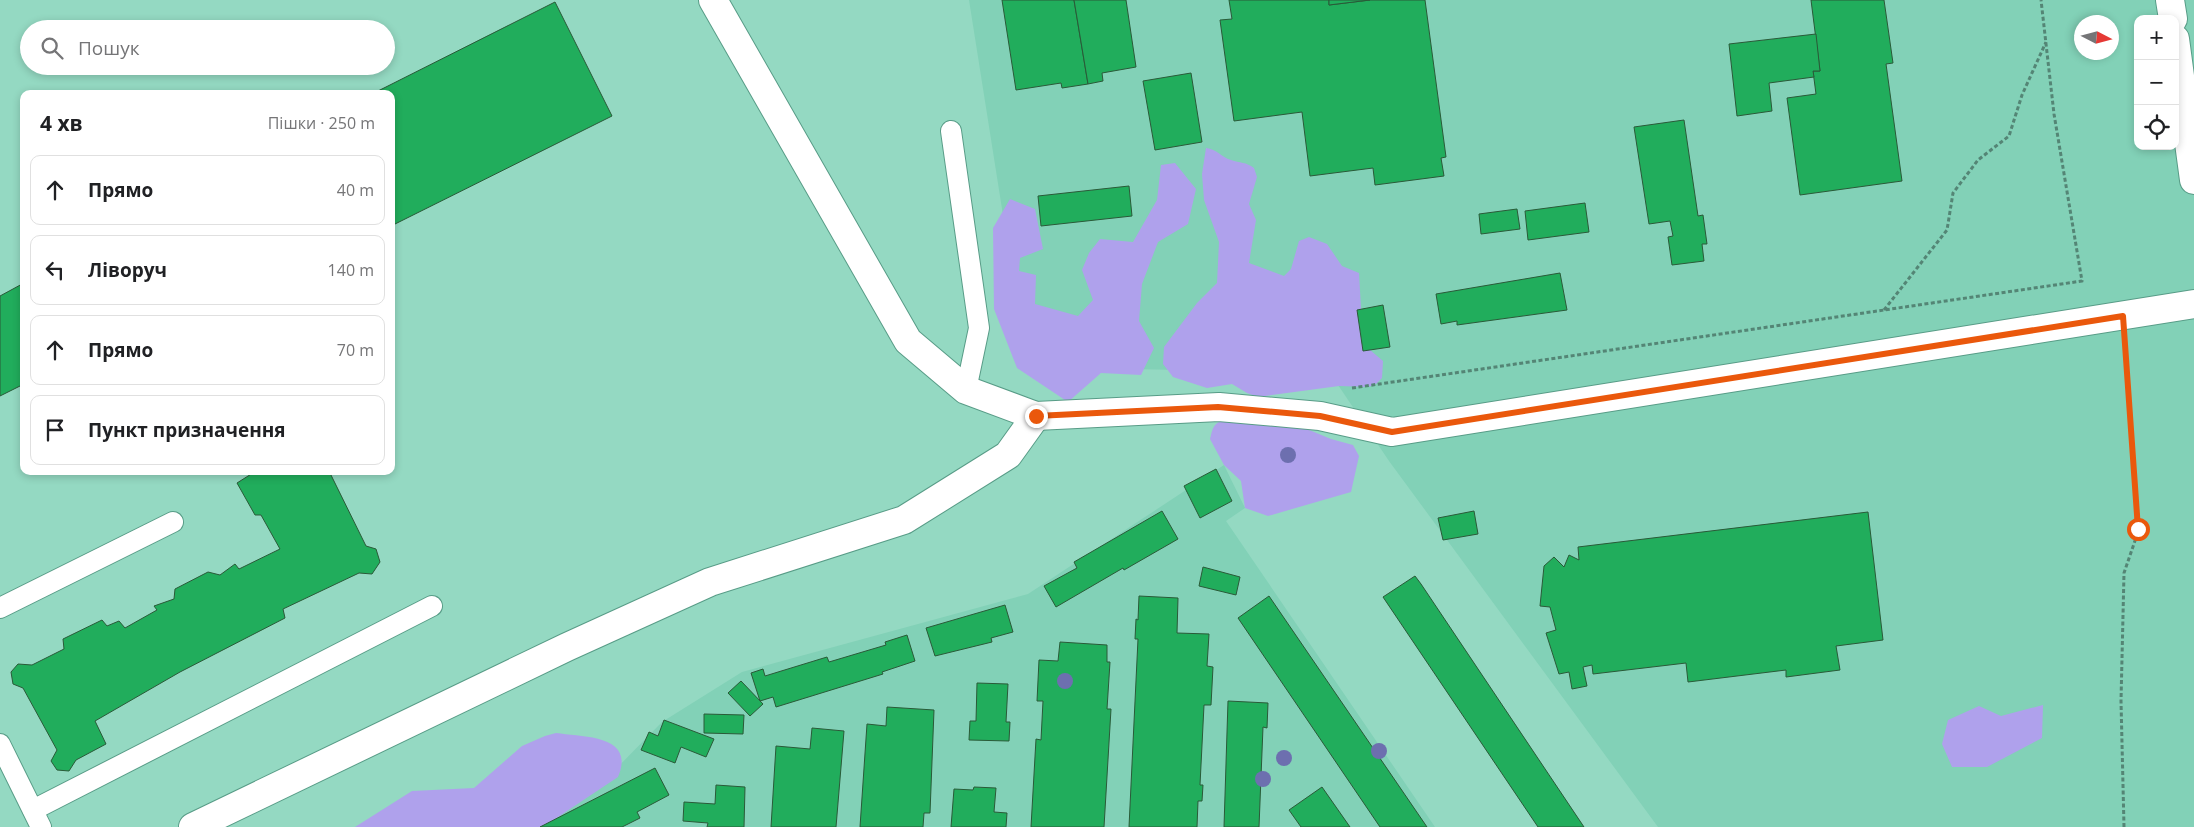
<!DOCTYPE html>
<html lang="uk">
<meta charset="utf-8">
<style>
body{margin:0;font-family:"Open Sans",sans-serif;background:#f2f2f2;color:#202124}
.controls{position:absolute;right:15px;top:15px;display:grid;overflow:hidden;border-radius:10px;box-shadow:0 2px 8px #0003}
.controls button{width:45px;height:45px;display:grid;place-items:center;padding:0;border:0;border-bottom:1px solid #e0e0e0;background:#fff;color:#202124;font:25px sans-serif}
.compass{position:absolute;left:2074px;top:15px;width:45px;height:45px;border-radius:50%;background:#fff;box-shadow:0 2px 8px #0003;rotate:96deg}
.stop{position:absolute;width:15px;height:15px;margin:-11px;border:4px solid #ea580c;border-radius:50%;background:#fff}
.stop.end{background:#ea580c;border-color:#fff;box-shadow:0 1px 5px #0008}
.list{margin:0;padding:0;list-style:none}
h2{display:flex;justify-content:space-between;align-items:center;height:65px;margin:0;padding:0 20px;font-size:21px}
h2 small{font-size:16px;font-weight:400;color:#757577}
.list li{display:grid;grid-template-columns:32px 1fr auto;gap:15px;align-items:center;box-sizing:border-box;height:70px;margin:0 10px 10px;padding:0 10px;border:1px solid #e0e0e0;border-radius:10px}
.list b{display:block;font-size:19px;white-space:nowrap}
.list em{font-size:16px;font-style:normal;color:#757577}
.icon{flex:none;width:28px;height:28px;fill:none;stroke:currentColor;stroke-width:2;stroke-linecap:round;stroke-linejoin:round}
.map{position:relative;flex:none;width:2194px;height:827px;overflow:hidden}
.search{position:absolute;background:#fff;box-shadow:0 2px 8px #0003;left:20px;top:20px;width:375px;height:55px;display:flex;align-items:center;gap:12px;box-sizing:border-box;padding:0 18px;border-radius:28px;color:#757577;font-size:19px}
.panel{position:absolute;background:#fff;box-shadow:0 2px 8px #0003;left:20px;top:90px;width:375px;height:385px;border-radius:10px}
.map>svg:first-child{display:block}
.built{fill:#82d1b7;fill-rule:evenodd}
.green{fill:#afa1ec}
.building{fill:#21ad5c;stroke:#2a5a38}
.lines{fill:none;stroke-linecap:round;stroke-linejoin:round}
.service-casing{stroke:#589c87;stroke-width:22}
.minor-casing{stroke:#589c87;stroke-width:30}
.tertiary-casing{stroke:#589c87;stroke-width:30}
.path{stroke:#548575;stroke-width:3;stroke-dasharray:4 2.5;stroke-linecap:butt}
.service{stroke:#fff;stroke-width:20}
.minor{stroke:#fff;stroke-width:28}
.tertiary{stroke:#fff;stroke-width:28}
.tree{fill:#6d6faf}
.route{stroke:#ea580c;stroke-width:6}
</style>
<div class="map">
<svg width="2194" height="827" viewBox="0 0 2194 827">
<rect width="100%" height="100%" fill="#94d9c2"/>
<g class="built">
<path d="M969 0H2194V827H1658L1389 461 1330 373 1027 367ZM2138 19H2175V146H2138ZM2082 22H2112V52H2082Z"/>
<path d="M1224 465 1245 508 1226 521 1435 827H524L609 776 662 722 742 672 1028 594Z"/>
</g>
<g class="green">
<path d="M1206 148C1217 149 1221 157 1231 160 1240 163 1246 162 1254 168L1257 177 1249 204 1256 220 1249 263 1284 276 1291 269 1299 241 1309 237 1327 244 1342 266 1359 273 1363 344 1383 361 1382 378 1376 384 1368 387 1339 386 1258 397 1247 393 1232 384 1207 388 1173 377 1163 364 1164 347 1197 303 1217 283 1219 242 1204 200 1202 174Z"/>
<path d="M1175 163 1196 189 1188 224 1158 242 1142 284 1139 321 1154 348 1141 375 1101 373 1068 402 1017 368 994 309 993 228 1010 199 1035 209 1043 249 1020 258 1019 271 1036 275 1035 304 1078 316 1093 300 1082 270 1089 253 1100 239 1133 242 1157 200 1161 165Z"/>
<path d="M1280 418 1331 439 1353 445 1359 456 1351 492 1268 516 1245 508 1241 481 1224 465 1210 439C1212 432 1212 426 1219 422 1227 418 1267 420 1280 418Z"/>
<path d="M2043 705 2042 738 1987 767H1952L1942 744 1948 720 1979 706 2001 716Z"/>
<path d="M556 733C584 737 636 735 618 777L543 827H355L412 791 474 788 522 746 545 736Z"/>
</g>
<g class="building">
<path d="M1002 0H1074L1088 84 1062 88 1061 83 1016 90Z"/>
<path d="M1074 0H1126L1136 67 1102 73 1103 81 1088 84Z"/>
<path d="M1229 0H1329V5L1370 0H1425L1446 157 1441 158 1444 176 1375 185 1373 168 1310 176 1302 112 1234 121 1220 20 1232 19Z"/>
<path d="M1329 0H1370L1329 5Z"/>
<path d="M1811 0H1884L1893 63 1886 64 1902 181 1800 195 1787 98 1816 94 1813 71H1820Z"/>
<path d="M555 2 612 116 391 226V94H372Z"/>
<path d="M1816 34 1820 71H1813L1814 77 1769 83 1772 111 1737 116 1729 44Z"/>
<path d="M1191 73 1202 142 1155 150 1143 81Z"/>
<path d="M1684 120 1698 216 1703 215 1707 244H1702L1704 261 1672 265 1668 237 1673 236 1670 221 1649 224 1634 127Z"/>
<path d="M1129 186 1132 216 1041 226 1038 196Z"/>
<path d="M1585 203 1589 232 1528 240 1525 211Z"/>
<path d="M1517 209 1520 229 1481 234 1479 214Z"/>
<path d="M1560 273 1567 310 1457 325V321L1441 324 1436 294Z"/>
<path d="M24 283V384L0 396V296Z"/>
<path d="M1383 305 1390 347 1363 351 1357 310Z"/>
<path d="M1216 469 1232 501 1200 518 1184 486Z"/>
<path d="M256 471H329L366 546 376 549 380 562 372 574 359 573 283 609 285 618 180 672 95 721 106 744 76 760 69 771 57 770 51 761 57 750 23 688 13 684 11 672 18 664 32 665 64 649 63 639 102 620 107 626 119 621 125 628 157 610 154 606 174 599 175 589 208 572 220 575 235 564 239 569 280 549 261 515H255L237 483Z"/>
<path d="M1162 511 1178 539 1124 570 1123 568 1056 607 1044 586 1077 568 1074 562Z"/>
<path d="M1474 511 1478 534 1443 540 1438 518Z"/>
<path d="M1868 512 1883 640 1836 646 1840 670 1786 677V670L1688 682 1686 663 1593 674 1592 665 1583 667 1587 686 1572 689 1569 672 1559 674 1546 633 1556 630 1550 607 1540 606 1544 566 1554 557 1564 567 1569 555 1579 560 1578 547Z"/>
<path d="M1203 567 1240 577 1236 595 1199 586Z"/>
<path d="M1415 576 1421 584 1584 827H1538L1383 597Z"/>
<path d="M1139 596 1178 598 1177 633 1209 634 1207 666 1213 667 1211 705H1204L1200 785H1203L1202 801H1198L1197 827H1129L1138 639H1135L1136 619 1138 620Z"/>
<path d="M1269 596 1427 827H1380L1325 746 1238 618Z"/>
<path d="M1005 605 1013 632 991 638 992 642 935 656 926 628Z"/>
<path d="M907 635 915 661 882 672 883 674 776 707 773 697 760 701 751 673 763 669 765 676 827 657 829 662 886 645 885 642Z"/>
<path d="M1060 642 1107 645V662H1110L1107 709H1111L1104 827H1031L1036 739 1041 740 1043 701H1037L1039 660 1058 661Z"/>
<path d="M741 681 763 704 750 716 728 693Z"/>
<path d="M977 683 1008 684 1006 722H1010L1009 741 969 740 970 721H976Z"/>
<path d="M1228 701 1268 703 1267 728 1263 727 1259 827H1224Z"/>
<path d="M887 707 934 710 930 813H924L923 827H860L867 724 886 726Z"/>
<path d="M704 714 744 715 743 734 704 733Z"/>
<path d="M664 720 714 739 706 757 681 747 675 763 641 750 649 732 658 736Z"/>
<path d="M812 728 844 731 836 827H771L776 746 810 749Z"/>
<path d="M655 768 669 795 637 812 640 818 622 827H540Z"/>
<path d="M716 785 745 787 744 827H707L708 823 683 821 684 802 715 804Z"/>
<path d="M974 787 996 788 994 812 1007 813 1006 827H951L954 789 973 790Z"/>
<path d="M1322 787 1350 827H1301L1289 810Z"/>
</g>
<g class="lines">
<g class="service-casing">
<g id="service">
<path d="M951 131 979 328 966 390"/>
<path d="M0 608 173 522"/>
<path d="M0 744 41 827"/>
<path d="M33 810 432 606"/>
</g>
</g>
<g class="minor-casing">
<g id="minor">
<path d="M713 0 908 341 966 390 1036 416 1219 407 1320 416 1392 432 2194 304"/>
<path d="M193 827 567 647 710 582 904 520 1008 455 1036 416"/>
</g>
</g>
<g class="tertiary-casing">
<g id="tertiary">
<path d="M2170 0 2173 19"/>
<path d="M2175 39 2194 180"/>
</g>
</g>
<g class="path">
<path d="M1884 310 1947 230 1953 193 1978 160 2009 136 2022 95 2046 42"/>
<path d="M1352 388 2082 281 2054 114 2041 0"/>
<path d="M2124 827 2121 701 2124 573 2139 529 2125 346"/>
</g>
<use href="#service" class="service"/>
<use href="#minor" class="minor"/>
<use href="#tertiary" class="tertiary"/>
</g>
<g class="tree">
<circle cx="1288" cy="455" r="8"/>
<circle cx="1065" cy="681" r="8"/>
<circle cx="1379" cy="751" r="8"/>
<circle cx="1284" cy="758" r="8"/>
<circle cx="1263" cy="779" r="8"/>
</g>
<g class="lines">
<path class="route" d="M1036 416 1218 407 1320 416 1392 432 2123 316 2138 529"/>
</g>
</svg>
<div class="controls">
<button>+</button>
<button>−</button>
<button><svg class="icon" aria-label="locate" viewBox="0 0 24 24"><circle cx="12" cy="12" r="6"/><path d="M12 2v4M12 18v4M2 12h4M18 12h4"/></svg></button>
</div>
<svg class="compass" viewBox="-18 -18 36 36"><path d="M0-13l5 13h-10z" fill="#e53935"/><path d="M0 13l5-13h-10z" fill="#757577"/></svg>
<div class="stop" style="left:2138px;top:529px"></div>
<div class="stop end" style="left:1036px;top:416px"></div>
<div class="search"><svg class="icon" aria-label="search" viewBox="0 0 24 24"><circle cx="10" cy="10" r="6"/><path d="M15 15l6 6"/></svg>Пошук</div>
<section class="panel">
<h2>4 хв<small>Пішки · 250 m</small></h2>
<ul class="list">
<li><svg class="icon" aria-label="ahead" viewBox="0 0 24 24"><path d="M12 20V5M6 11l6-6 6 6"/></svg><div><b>Прямо</b></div><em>40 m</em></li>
<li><svg class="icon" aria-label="left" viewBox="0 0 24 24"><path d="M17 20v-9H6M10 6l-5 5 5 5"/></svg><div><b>Ліворуч</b></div><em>140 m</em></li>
<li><svg class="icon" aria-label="ahead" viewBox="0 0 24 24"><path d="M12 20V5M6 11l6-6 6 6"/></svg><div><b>Прямо</b></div><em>70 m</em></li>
<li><svg class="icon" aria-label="arrive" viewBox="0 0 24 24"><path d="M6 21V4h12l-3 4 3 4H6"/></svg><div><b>Пункт призначення</b></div></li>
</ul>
</section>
</div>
